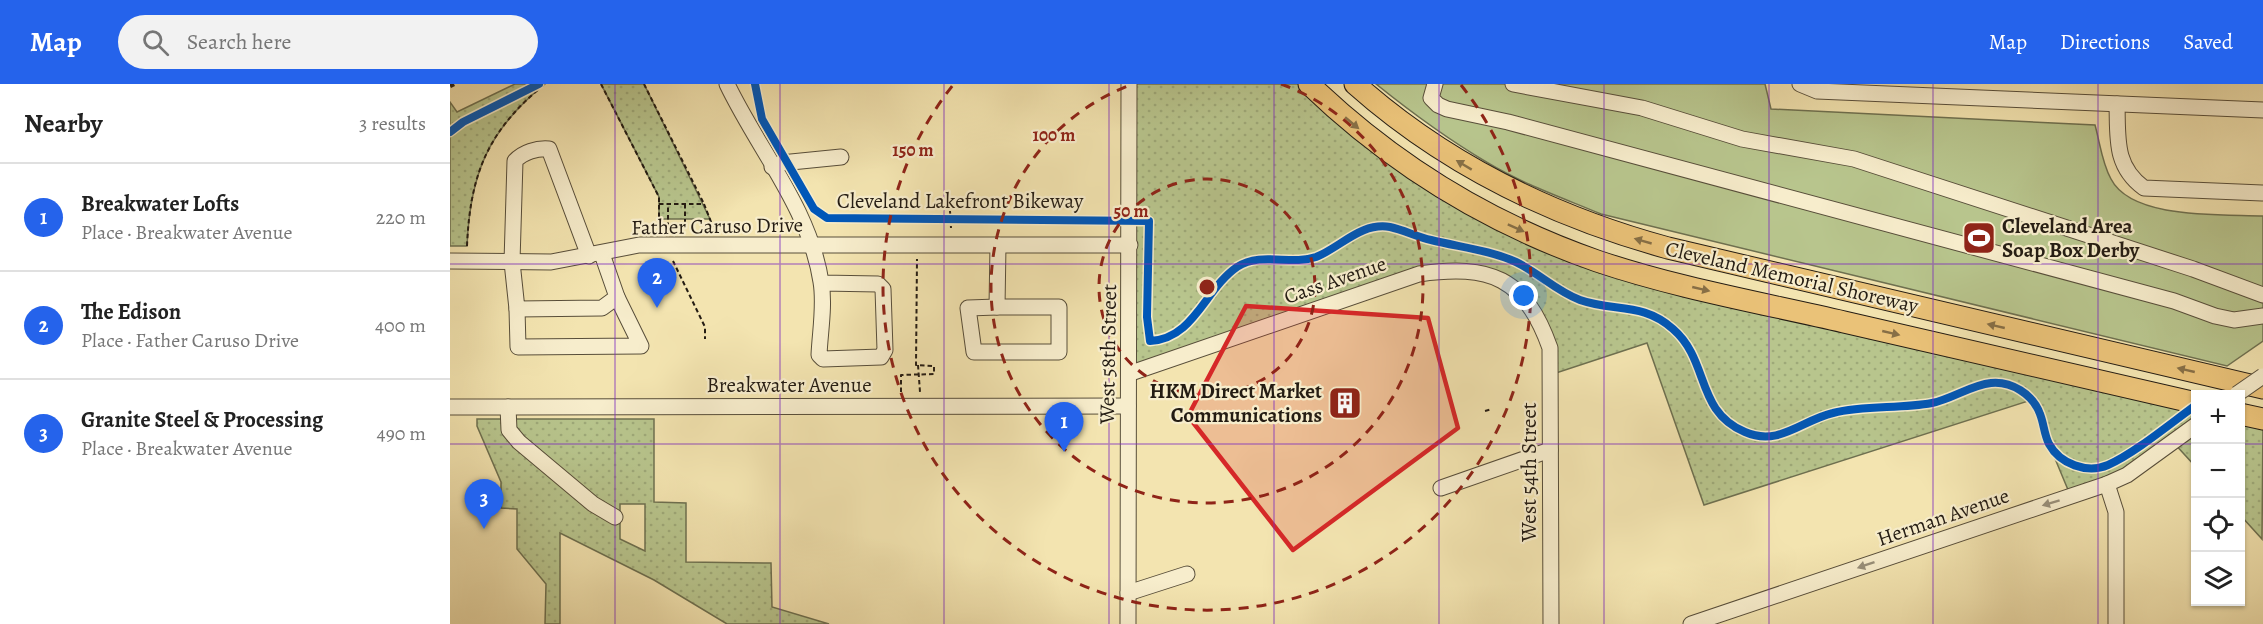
<!DOCTYPE html>
<meta charset="utf-8">
<style>
body{margin:0;font-family:Alegreya,serif;background:#f2f2f2;color:#222}
.controls{position:absolute;right:18px;bottom:18px;display:grid;overflow:hidden;border-radius:0px;box-shadow:0 2px 4px #0004}
.controls button{width:54px;height:54px;display:grid;place-items:center;padding:0;border:0;border-bottom:2px solid #e0e0e0;background:#fff;color:#222;font:30px sans-serif}
.you{position:absolute;left:1074px;top:212px;width:21px;height:21px;margin:-15px;border:4px solid #fff;border-radius:50%;background:#1a73e8;box-shadow:0 0 0 9px #1a73e833}
.badge{display:grid;place-items:center;width:39px;height:39px;border-radius:50%;background:#2563eb;color:#fff;font-size:20px;font-weight:700}
.pin{position:absolute;translate:-50% -50px;filter:drop-shadow(0 2px 3px #0008)}
.pin::after{content:'';position:absolute;top:32px;width:21px;height:18px;background:inherit;clip-path:polygon(0 0,100% 0,50% 100%)}
.list{margin:0;padding:0;list-style:none}
h2{display:flex;justify-content:space-between;align-items:center;height:78px;margin:0;padding:0 24px;font-size:26px}
h2 small{font-size:20px;font-weight:400;color:#767676}
.list li{display:grid;grid-template-columns:39px 1fr auto;gap:18px;align-items:center;box-sizing:border-box;height:108px;padding:0 24px;border-top:2px solid #e0e0e0}
.list b{display:block;font-size:22px;white-space:nowrap}
.list p{margin:0;font-size:20px;white-space:nowrap;color:#767676}
.list em{font-size:20px;font-style:normal;color:#767676}
.icon{flex:none;width:33px;height:33px;fill:none;stroke:currentColor;stroke-width:2;stroke-linecap:round;stroke-linejoin:round}
.map{position:relative;flex:none;width:1813px;height:540px;overflow:hidden}
header{display:flex;align-items:center;gap:36px;box-sizing:border-box;height:84px;padding:0 30px;background:#2563eb;color:#fff}
header strong{font-size:28px}
nav{display:flex;gap:33px;margin-inline-start:auto;font-size:21px}
.search{width:420px;height:54px;background:#f2f2f2;display:flex;align-items:center;gap:15px;box-sizing:border-box;padding:0 21px;border-radius:33px;color:#767676;font-size:22px}
main{display:flex}
aside{flex:1;background:#fff}
.map>svg:first-child{display:block}
.grass{fill:url(#grass-dots);stroke:#6e7050;stroke-width:1.5;fill-rule:evenodd}
.pitch{fill:#b8c58d;stroke:#6e7050;stroke-width:1.5}
.lines{fill:none;stroke-linecap:round;stroke-linejoin:round}
.minor-casing{stroke:#584e3a;stroke-width:17}
.highway-casing{stroke:#241c13;stroke-width:23}
.path{stroke:#241c13;stroke-width:2;stroke-dasharray:4.5 3;stroke-linecap:butt}
.minor{stroke:#f7edcc;stroke-width:15}
.highway{stroke:#eac278;stroke-width:21}
.rail{stroke:#241c13;stroke-width:4.5;stroke-dasharray:10 10;stroke-linecap:butt}
.minor-bridge-casing{stroke:#584e3a;stroke-width:17;stroke-linecap:butt}
.minor-bridge{stroke:#f7edcc;stroke-width:15}
.cycleway-casing{stroke:#f7edcc;stroke-width:11}
.cycleway{stroke:#0057b8;stroke-width:8}
.oneway{fill:#876f46}
.oneway2{fill:#988f79}
.marked{fill:#d62828;fill-opacity:0.2;stroke:#d62828;stroke-width:4.5;stroke-linejoin:round}
.grid{fill:none;stroke:#7b2cbf;stroke-width:1.5;stroke-opacity:0.55}
.ring{fill:none;stroke:#8f2418;stroke-width:3;stroke-dasharray:10 8}
.labels{text-anchor:middle;stroke-width:4.5;stroke-linejoin:round;paint-order:stroke}
.street-label{font-size:21px;fill:#241c13;stroke:#f7edcc}
.poi-label{font-size:21px;font-weight:bold;fill:#241c13;stroke:#f7edcc;text-anchor:start}
.centre{fill:#8f2418;stroke:#f7edcc;stroke-width:3}
.ring-label{font-size:18px;text-anchor:middle;font-weight:bold;fill:#8f2418;stroke:#f7edcc;stroke-width:4.5;stroke-linejoin:round;paint-order:stroke}
</style>
<header>
<strong>Map</strong>
<div class="search"><svg class="icon" aria-label="search" viewBox="0 0 24 24"><circle cx="10" cy="10" r="6"/><path d="M15 15l6 6"/></svg>Search here</div>
<nav><a>Map</a><a>Directions</a><a>Saved</a></nav>
</header>
<main>
<aside>
<h2>Nearby<small>3 results</small></h2>
<ul class="list">
<li><span class="badge">1</span><div><b>Breakwater Lofts</b><p>Place · Breakwater Avenue</p></div><em>220 m</em></li>
<li><span class="badge">2</span><div><b>The Edison</b><p>Place · Father Caruso Drive</p></div><em>400 m</em></li>
<li><span class="badge">3</span><div><b>Granite Steel &amp; Processing</b><p>Place · Breakwater Avenue</p></div><em>490 m</em></li>
</ul>
</aside>
<div class="map">
<svg width="1813" height="540" viewBox="0 0 1813 540">
<defs>
<pattern id="grass-dots" width="8" height="8" patternUnits="userSpaceOnUse" patternTransform="scale(1.5)"><rect width="8" height="8" fill="#b8c58d"/><path d="M2 2h.1M6 6h.1" fill="none" stroke="#9ea979" stroke-width="1.8" stroke-linecap="round"/></pattern>
</defs>
<rect width="100%" height="100%" fill="#f3e4b0"/>
<filter id="stains"><feTurbulence type="fractalNoise" baseFrequency=".00333" numOctaves="4"/><feColorMatrix values="0 0 0 0 .2 0 0 0 0 .09 0 0 0 0 .02 0 0 0 .5 -.17"/></filter>
<radialGradient id="worn" r=".72"><stop offset=".6" stop-color="#630" stop-opacity="0"/><stop offset="1" stop-color="#630" stop-opacity=".3"/></radialGradient>
<g class="grass">
<path d="M65 0H95C38 46 20 90 17 162H0V18L7 28Z"/>
<path d="M151 0H194L260 135H209V113Z"/>
<path d="M679 0H859L891 30 1099 159 1745 319V382L1723 358 1621 413 1596 353 1588 325 1581 316 1254 421 1197 259 1100 291V264L1075 213 1005 185 681 289Z"/>
<path d="M1790 330 1813 335 1812 455 1791 432Z"/>
<path d="M27 335H204V418L236 419V478L321 479 322 523 379 540H277L204 496 110 449V540H95L96 500 67 465V425L51 424V398L27 342ZM170 420H195V467L170 455Z"/>
</g>
<path class="pitch" d="M926 0H1315L1321 25 1645 41C1650 59 1652 79 1661 95 1682 136 1773 130 1813 132V257L1777 282 1151 130C1113 114 1073 100 1038 79 999 56 962 29 926 0Z"/>
<g class="lines">
<g class="minor-casing">
<g id="minor">
<path d="M277 0C308 65 360 125 371 198 375 221 370 248 369 271L373 275 431 273 435 266 433 205 428 200 372 199"/>
<path d="M985 0 981 14 988 21 997 25 1058 38 1724 217 1765 232 1784 236 1813 232"/>
<path d="M1063 0 1192 24 1292 55 1404 75 1743 185 1813 211"/>
<path d="M1350 0 1367 7 1813 26"/>
<path d="M1667 20C1668 54 1664 82 1694 104L1812 109"/>
<path d="M322 83 331 79 391 73"/>
<path d="M139 172 99 65C87 64 73 68 65 77L62 178 67 225 152 224 167 213 152 170"/>
<path d="M0 177 101 178 189 161H680"/>
<path d="M547 223H609V268H524L518 224Z"/>
<path d="M547 223 548 161"/>
<path d="M67 225 68 263 191 262 167 213"/>
<path d="M681 289 969 190C1040 180 1075 193 1100 264L1101 540"/>
<path d="M0 323 678 322"/>
<path d="M58 323 59 346 69 358 143 420 165 433"/>
<path d="M1657 400 1666 428V540"/>
<path d="M991 404 1100 366"/>
<path d="M678 509 737 490"/>
<path d="M678 540 679 0"/>
<path d="M1241 540 1657 400 1677 391 1746 341"/>
</g>
</g>
<g class="highway-casing">
<g id="highway">
<path d="M859 0C942 80 1038 139 1147 177 1227 204 1312 219 1394 238 1511 265 1628 292 1746 319"/>
<path d="M905 0C996 81 1101 132 1218 164L1813 304"/>
<path d="M1790 330 1813 335"/>
</g>
</g>
<g class="path">
<path d="M151 0 209 113V143"/>
<path d="M194 0 254 120"/>
<path d="M209 120H254L263 143"/>
<path d="M235 120V143"/>
<path d="M500 127 501 144"/>
<path d="M218 143V120"/>
<path d="M17 162C20 90 38 46 95 0"/>
<path d="M223 177 255 243V255"/>
<path d="M468 281 470 308"/>
<path d="M451 308V291L484 290V282L466 281 467 175"/>
<path d="M1035 327 1042 325"/>
</g>
<use href="#minor" class="minor"/>
<use href="#highway" class="highway"/>
<path class="rail" d="M0 2 4 0"/>
<g class="minor-bridge-casing">
<path id="minor-bridge" d="M1787 310 1813 292"/>
</g>
<use href="#minor-bridge" class="minor-bridge"/>
<g class="cycleway-casing">
<g id="cycleway">
<path d="M305 0 312 35 364 125 377 134 699 137 697 233 700 257C744 255 755 205 787 183 812 167 840 182 866 173 891 163 911 138 940 143 954 146 967 153 981 156 1009 163 1040 166 1066 178 1089 189 1106 207 1130 216 1164 228 1193 218 1223 245 1260 277 1245 327 1295 348 1329 363 1352 336 1383 329 1415 321 1449 325 1482 319 1502 315 1521 301 1541 299 1561 297 1583 310 1590 330 1594 340 1594 350 1599 360 1610 380 1637 390 1658 381 1685 369 1721 339 1746 321"/>
<path d="M0 48 13 38 89 0"/>
</g>
</g>
<use href="#cycleway" class="cycleway"/>
</g>
<defs><path id="oneway-solid" d="M-6-.8H1V-3.2L6.5 0L1 3.2V.8H-6Z" transform="scale(1.5)"/></defs>
<g class="oneway">
<use href="#oneway-solid" transform="translate(902 39) rotate(40)"/>
<use href="#oneway-solid" transform="translate(1014 81) rotate(-149)"/>
<use href="#oneway-solid" transform="translate(1066 144) rotate(24)"/>
<use href="#oneway-solid" transform="translate(1193 157) rotate(-164)"/>
<use href="#oneway-solid" transform="translate(1251 205) rotate(13)"/>
<use href="#oneway-solid" transform="translate(1546 242) rotate(-167)"/>
<use href="#oneway-solid" transform="translate(1441 249) rotate(13)"/>
<use href="#oneway-solid" transform="translate(1736 286) rotate(-167)"/>
</g>
<g class="oneway2">
<use href="#oneway-solid" transform="translate(1601 419) rotate(163)"/>
<use href="#oneway-solid" transform="translate(1416 481) rotate(161)"/>
</g>
<path class="marked" d="M796 222 978 234 1008 344 843 466 738 332Z"/>
<path class="grid" d="M165 0V540M330 0V540M494 0V540M659 0V540M824 0V540M989 0V540M1154 0V540M1319 0V540M1483 0V540M1648 0V540M0 180H1813M0 360H1746M1790 360H1813"/>
<g class="ring">
<circle cx="757" cy="203" r="108"/>
<path d="M831 0A216 216 0 1 1 683 0"/>
<path d="M1011 1A324 324 0 1 1 503 1"/>
</g>
<defs>
<g id="stadium-square" transform="scale(1.725)"><rect x="-9" y="-9" width="18" height="18" rx="4" fill="#8f2418" stroke="#f7edcc"/><path d="M0-5a6.5 5 0 1 0 0 10a6.5 5 0 1 0 0-10ZM-3.5-1.8h7v3.6h-7Z" fill="#fff"/></g>
<g id="building-square" transform="scale(1.725)"><rect x="-9" y="-9" width="18" height="18" rx="4" fill="#8f2418" stroke="#f7edcc"/><path d="M-4-6H4V6H1V3H-1V6H-4ZM-2.5-4.3h1.7v1.8h-1.7ZM.8-4.3h1.7v1.8H.8ZM-2.5-1h1.7V.8h-1.7ZM.8-1h1.7V.8H.8Z" fill="#fff"/></g>
</defs>
<g fill-rule="evenodd">
<use href="#stadium-square" x="1529" y="154"/>
<use href="#building-square" x="895" y="319"/>
</g>
<g class="labels">
<g class="street-label">
<text x="510" y="124">Cleveland Lakefront Bikeway</text>
<text transform="translate(267 142) rotate(-1)" y="7">Father Caruso Drive</text>
<text transform="translate(1342 193) rotate(13)" y="7">Cleveland Memorial Shoreway</text>
<text transform="translate(885 196) rotate(-19)" y="7">Cass Avenue</text>
<text transform="translate(658 270) rotate(-89)" y="7">West 58th Street</text>
<text x="339" y="308">Breakwater Avenue</text>
<text transform="translate(1079 388) rotate(-90)" y="7">West 54th Street</text>
<text transform="translate(1493 433) rotate(-19)" y="7">Herman Avenue</text>
</g>
<g class="poi-label">
<text x="1552" y="149">Cleveland Area<tspan x="1552" dy="24">Soap Box Derby</tspan></text>
<text x="872" y="314" text-anchor="end">HKM Direct Market<tspan x="872" dy="24">Communications</tspan></text>
</g>
</g>
<circle cx="757" cy="203" r="9" class="centre"/>
<g class="ring-label">
<text x="604" y="57">100 m</text>
<text x="463" y="72">150 m</text>
<text x="681" y="133">50 m</text>
</g>
<rect width="100%" height="100%" filter="url(#stains)"/>
<rect width="100%" height="100%" fill="url(#worn)"/>
</svg>
<div class="controls">
<button>+</button>
<button>−</button>
<button><svg class="icon" aria-label="locate" viewBox="0 0 24 24"><circle cx="12" cy="12" r="6"/><path d="M12 2v4M12 18v4M2 12h4M18 12h4"/></svg></button>
<button><svg class="icon" aria-label="layers" viewBox="0 0 24 24"><path d="M12 4l9 5-9 5-9-5zM3 14l9 5 9-5"/></svg></button>
</div>
<div class="you"></div>
<div class="pin badge" style="left:614px;top:368px">1</div>
<div class="pin badge" style="left:207px;top:224px">2</div>
<div class="pin badge" style="left:34px;top:445px">3</div>
</div>
</main>
